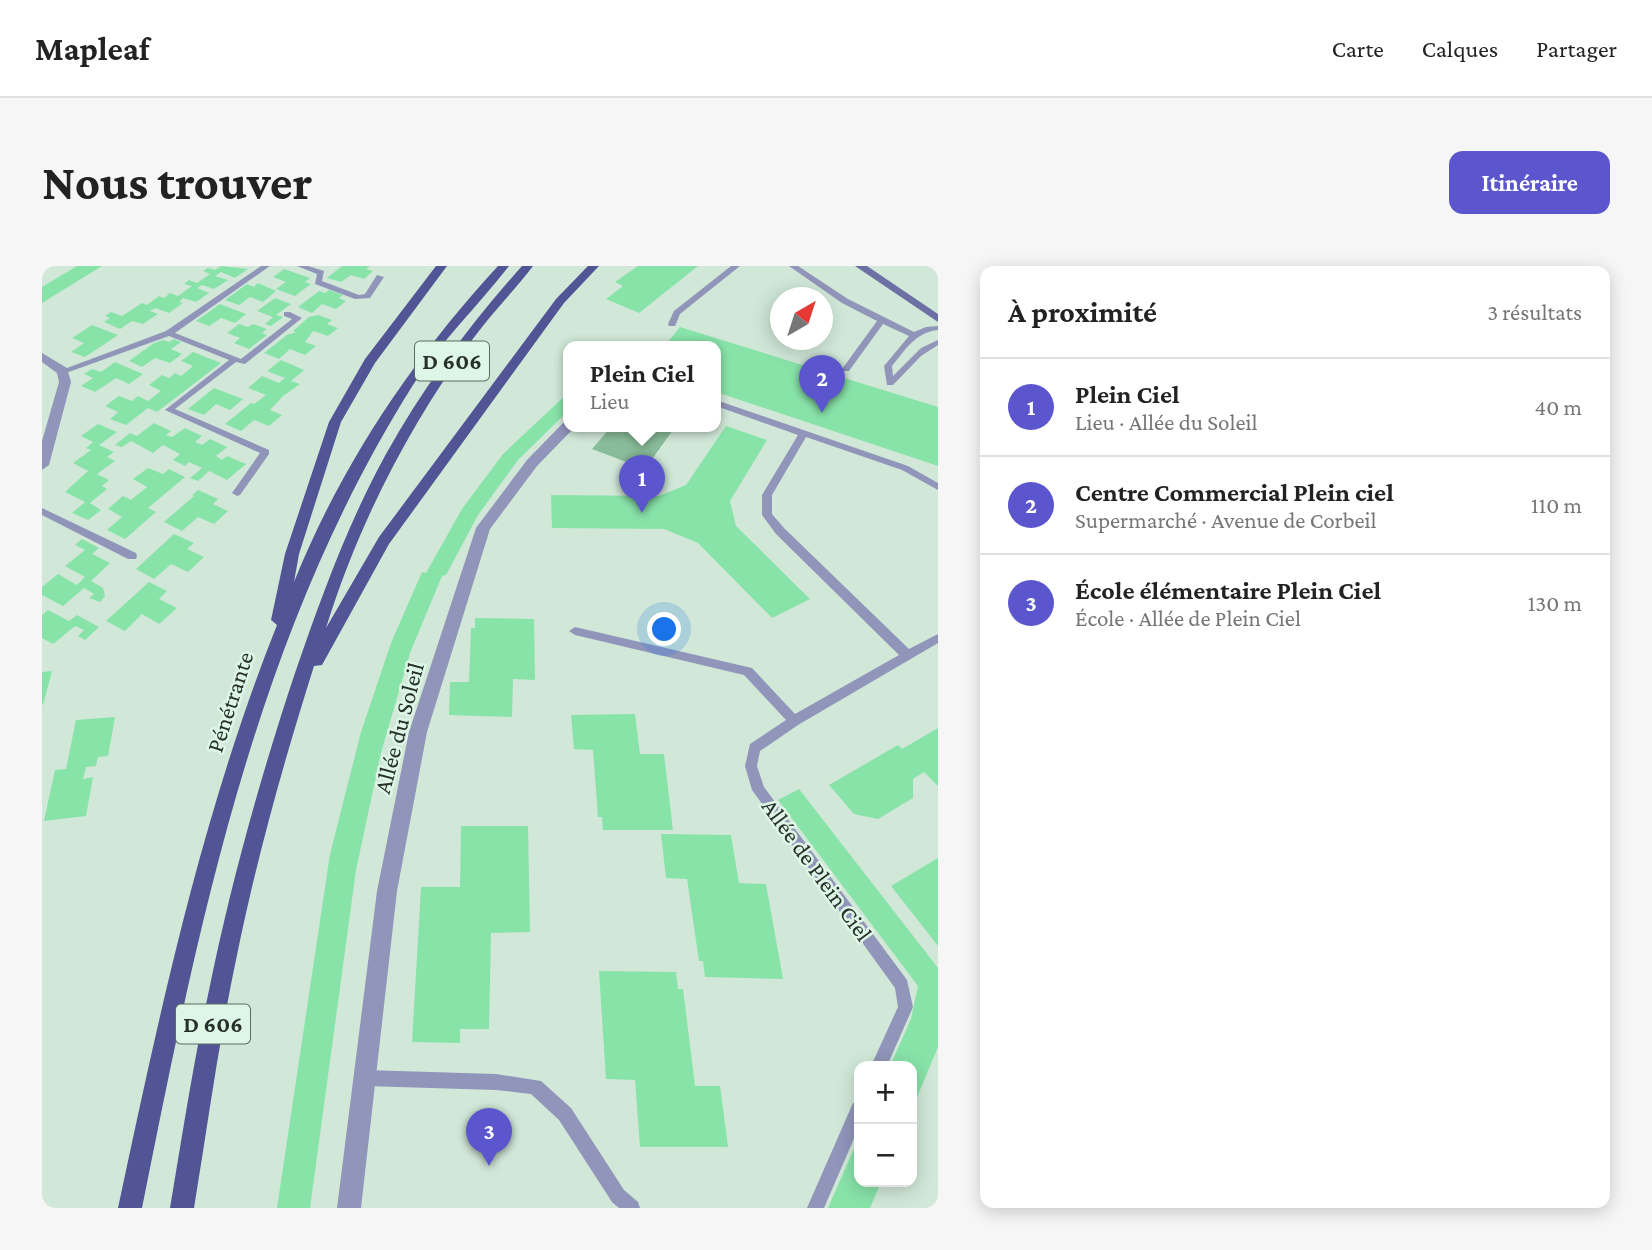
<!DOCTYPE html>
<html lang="fr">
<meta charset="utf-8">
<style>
body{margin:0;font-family:"Crimson Pro",serif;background:#f6f6f6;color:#222}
.controls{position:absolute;right:21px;bottom:21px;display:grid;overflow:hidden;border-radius:14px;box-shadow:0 4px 18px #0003}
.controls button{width:63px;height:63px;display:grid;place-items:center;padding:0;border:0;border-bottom:2px solid #e0e0e0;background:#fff;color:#222;font:35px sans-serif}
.compass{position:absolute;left:728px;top:21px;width:63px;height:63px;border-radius:50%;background:#fff;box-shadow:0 4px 18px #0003;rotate:39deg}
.you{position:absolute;left:623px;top:364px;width:24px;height:24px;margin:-18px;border:5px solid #fff;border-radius:50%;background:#1a73e8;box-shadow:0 0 0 10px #1a73e833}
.badge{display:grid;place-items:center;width:46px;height:46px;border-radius:50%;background:#5b56ce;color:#fff;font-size:23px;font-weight:700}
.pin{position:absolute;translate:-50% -58px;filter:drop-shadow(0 2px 4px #0008)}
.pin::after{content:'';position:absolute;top:37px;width:24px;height:21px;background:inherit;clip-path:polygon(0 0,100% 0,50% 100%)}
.popup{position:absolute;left:521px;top:75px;width:158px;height:91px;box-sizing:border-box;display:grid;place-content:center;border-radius:14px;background:#fff;filter:drop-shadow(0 2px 5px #0005);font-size:23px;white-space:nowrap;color:#767676}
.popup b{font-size:26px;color:#222}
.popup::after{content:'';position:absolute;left:50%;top:100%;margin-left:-14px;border:14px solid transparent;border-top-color:#fff}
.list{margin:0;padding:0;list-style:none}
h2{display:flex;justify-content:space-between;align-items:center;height:91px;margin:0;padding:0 28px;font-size:30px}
h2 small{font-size:23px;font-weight:400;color:#767676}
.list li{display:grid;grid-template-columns:46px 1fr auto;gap:21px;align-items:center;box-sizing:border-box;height:98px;padding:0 28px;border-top:2px solid #e0e0e0}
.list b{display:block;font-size:26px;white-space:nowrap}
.list p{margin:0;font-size:23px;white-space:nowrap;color:#767676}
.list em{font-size:23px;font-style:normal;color:#767676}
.map{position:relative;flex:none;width:896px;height:942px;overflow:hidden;border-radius:14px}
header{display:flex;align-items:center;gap:42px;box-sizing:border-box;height:98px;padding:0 35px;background:#fff;border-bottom:2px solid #e0e0e0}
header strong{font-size:33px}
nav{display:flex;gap:38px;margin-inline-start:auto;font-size:24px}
.intro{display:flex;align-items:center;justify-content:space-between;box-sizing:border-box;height:168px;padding:0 42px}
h1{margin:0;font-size:49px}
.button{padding:18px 32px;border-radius:14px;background:#5b56ce;color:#fff;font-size:24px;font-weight:700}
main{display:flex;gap:42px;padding:0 42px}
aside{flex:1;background:#fff;border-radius:14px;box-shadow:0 4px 18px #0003}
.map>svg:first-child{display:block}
.green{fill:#89bc9a}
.building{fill:#88e3a9}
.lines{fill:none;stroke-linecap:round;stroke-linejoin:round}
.service{fill:#9195ba;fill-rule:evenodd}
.minor{fill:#9195ba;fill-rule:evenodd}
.secondary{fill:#6c70a5;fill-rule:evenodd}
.primary{fill:#525595;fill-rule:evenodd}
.labels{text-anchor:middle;stroke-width:5;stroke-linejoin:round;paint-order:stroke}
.shield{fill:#def6e5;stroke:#5e6b62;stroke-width:2}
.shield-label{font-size:23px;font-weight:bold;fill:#27302a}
.street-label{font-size:24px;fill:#27302a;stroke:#def6e5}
</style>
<header>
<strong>Mapleaf</strong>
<nav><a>Carte</a><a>Calques</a><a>Partager</a></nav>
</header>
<div class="intro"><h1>Nous trouver</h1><a class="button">Itinéraire</a></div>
<main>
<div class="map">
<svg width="896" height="942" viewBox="0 0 896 942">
<rect width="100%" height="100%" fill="#d1e8d8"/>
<path class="green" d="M569 161H633L603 203 550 183Z"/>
<g class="building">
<path d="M35 0H60L0 37V21Z"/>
<path d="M179 0 206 3 193 12 179 6 173 10 186 14 172 23 160 19 155 22 167 27 154 36 141 32 137 36 141 37 127 47 113 42 108 45 116 48 101 58 90 55 78 63 62 56 68 52 63 50 69 46 80 50 100 37 105 39 117 30 122 32 128 27 136 30 150 20 142 18 147 14 155 17 168 8 161 5 166 2 173 4Z"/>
<path d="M300 0H328L324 3 331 5 322 13 309 9 299 16 285 12Z"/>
<path d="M596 0H656L597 47 564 33 581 20 573 16Z"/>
<path d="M242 3 268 12 263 16 269 18 253 30 234 23 244 16 231 11Z"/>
<path d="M216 17 234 25 221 36 208 31 197 39 183 34 205 18 212 21Z"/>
<path d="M287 24 301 29 297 32 304 35 294 43 280 38 270 47 256 41 277 25 283 27Z"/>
<path d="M233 32 249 38 234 49 241 51 229 60 223 58 231 51 215 45Z"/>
<path d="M178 38 204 48 193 57 179 52 167 60 154 55Z"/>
<path d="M276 49 290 54 285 58 296 62 286 70 271 65 263 76 274 80 263 89 248 83 237 93 222 87 245 69 254 66 251 65 267 51Z"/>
<path d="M197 58 206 61 211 58 225 63 220 67 225 69 207 83 192 77 198 72 185 67Z"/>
<path d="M50 59 76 69 43 91 29 86 42 77 30 72Z"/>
<path d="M638 61 896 141V200L674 126V81H622Z"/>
<path d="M132 73 139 76 129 83 140 88 128 97 113 92 100 101 87 95 112 77 121 74 127 76Z"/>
<path d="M151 86 179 97 115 146 106 142 84 159 68 153 76 146 63 140 77 130 90 135 96 130 106 135 119 125 107 119 120 109 127 112 133 107 139 110 151 100 139 95Z"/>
<path d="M239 94 262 104 249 115 258 118 241 130 228 144 240 149 227 160 212 154 199 165 183 158 209 137 212 138 224 129 206 122 220 110 237 117 243 112 225 105Z"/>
<path d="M73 96 101 108 87 118 74 112 53 126 39 120 51 112 42 108 50 103 59 106Z"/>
<path d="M172 122 201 133 188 144 174 138 162 149 146 143Z"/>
<path d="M526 127V145L476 194 436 249 404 309 400 310 368 387 339 487 314 604 268 942H235L288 588 319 466 349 377 380 306 384 307 420 243 461 188Z"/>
<path d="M112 157 129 165 124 169 130 171 143 162 160 170 153 176 160 179 168 173 185 181 174 190 180 194 185 190 204 198 185 214 167 205 156 215 148 212 160 202 147 196 143 200 131 194 138 188 121 179 111 187 89 175 80 181 73 179 88 167 95 170Z"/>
<path d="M56 158 75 166 57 179 72 186 65 191 73 195 55 208 67 214 60 220 65 223 48 237 59 244 46 254 30 247 43 236 23 226 46 205 31 197 49 184 44 182 51 176 39 170Z"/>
<path d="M684 160 725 174 688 235 694 260 768 333 730 352 656 277 622 263 510 262 509 229 617 230 644 219Z"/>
<path d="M106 202 121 208 127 203 143 211 106 242 114 246 83 273 65 264 80 251 66 243 81 230 89 234 105 221 91 213Z"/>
<path d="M156 224 176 233 171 238 186 245 172 258 156 251 140 265 122 256 152 230 150 229Z"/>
<path d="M132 268 152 277 145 283 162 291 146 306 129 298 112 313 94 303Z"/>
<path d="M40 273 57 282 50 288 68 297 49 315 61 322 63 330 58 336 47 332 52 328 42 322 21 340 0 329V321L16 308 35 319 43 311 23 300 43 284 33 279Z"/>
<path d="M107 316 125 325 117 333 135 342 117 358 100 348 83 365 64 355Z"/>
<path d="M6 344 27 355 35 349 57 361 43 374 36 370 42 364 33 360 11 378 0 372V349Z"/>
<path d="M433 352 492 353 493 414 471 413 470 451 407 449 408 416H427L429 362H433Z"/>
<path d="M10 405 1 439 0 438V406Z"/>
<path d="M593 448 598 488H622L631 564H561L560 551H556L551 484 532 483 529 449Z"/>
<path d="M73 451 66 490 56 491 54 500 44 501 41 513 51 511 44 550 2 555 13 504 24 503 34 454Z"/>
<path d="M896 462V520L882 506 871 513V532L836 553 812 548 787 519 856 479 860 483Z"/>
<path d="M757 523 896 702V781L870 843V800H848L869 753 876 720 736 534Z"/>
<path d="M419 560H486L488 666 449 667 447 763H418V777L370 776 379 621H418Z"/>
<path d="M619 568 689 569 697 617 724 618 741 713 663 711 661 695H657L645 613 624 612Z"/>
<path d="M896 592V680L849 620Z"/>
<path d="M557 705 634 706 636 723H641L653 820H678L686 881H598L593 814 564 813Z"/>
<path d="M817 871V916H839L828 942H786Z"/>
</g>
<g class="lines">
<g class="service">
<path d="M219 0H228L133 67 199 93 250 53 242 50V46H248L260 52 203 98 194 96 133 143 227 184V188L198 229 195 230 190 227 218 187 123 144 187 94 127 70 24 107 17 105 124 65Z"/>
<path d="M255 0H266L282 5 280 15 317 29 323 28 335 9 342 11 328 32 313 33 273 18 275 8Z"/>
<path d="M689 0H698L638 48 633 60H627L626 58 632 45Z"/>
<path d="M747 0H756L806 33 872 66 884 61 896 60V64C874 66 863 84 850 100L851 110 879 82 896 74V79L879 90 851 119H845L842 100 867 70 841 58 807 105H801L800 103 835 55 800 37Z"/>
<path d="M674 134 866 200 896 217V224L860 204 764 171 730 229V248L742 262 867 383 896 368V377L756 459 718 485 715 500 722 521 865 714 871 741 845 800H829L856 741 853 722 710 524 703 500 708 478 744 454 702 409 533 369 527 365 533 361 710 402 753 448 857 389 734 268 720 249V229L756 169 674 140Z"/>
<path d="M0 242 94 287 95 290 94 293H86L0 249Z"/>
<path d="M323 804 454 808 499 815 529 842 582 924 596 936 598 942H577L570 936 517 854 489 828 454 824 323 820 317 818 315 812 317 806Z"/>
<path d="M817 835V861L782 942H765L811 837Z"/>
</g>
<g class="minor">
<path d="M0 87 25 102 29 116 7 199 0 204V175L17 116 15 107 0 96Z"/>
<path d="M526 156V161L531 163 495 200 448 263 385 466 355 625 319 942H295L335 625 367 466 434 262 485 194 521 157Z"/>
</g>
<path class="secondary" d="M813 0H825L896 48V56Z"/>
<g class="primary">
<path d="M394 0H405L333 97 299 156 257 288 252 316C299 199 371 92 456 0H467C436 40 399 75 371 119 214 368 157 657 100 942H76C118 745 160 547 235 359L229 354 243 288 287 156 323 93Z"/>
<path d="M480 0H491C472 25 449 48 430 74 366 161 316 259 284 362L337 271 514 33 546 0H557L522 37 347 278 280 399 272 400C242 495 215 591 195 689 177 773 166 858 152 942H128C140 871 151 799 166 729 188 620 218 512 253 407 279 332 305 259 344 188 382 120 428 58 480 0Z"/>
</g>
</g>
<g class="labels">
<g class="shield">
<rect x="373" y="75.5" width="74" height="39" rx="5"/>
<rect x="134" y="738.5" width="74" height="39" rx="5"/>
</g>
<g class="shield-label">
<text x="410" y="103">D 606</text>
<text x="171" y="766">D 606</text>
</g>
<g class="street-label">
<text transform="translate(188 436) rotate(-72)" y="8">Pénétrante</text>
<text transform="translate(357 462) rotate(-75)" y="8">Allée du Soleil</text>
<text transform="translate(775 604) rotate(54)" y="8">Allée de Plein Ciel</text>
</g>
</g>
</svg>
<div class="controls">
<button>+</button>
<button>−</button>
</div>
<svg class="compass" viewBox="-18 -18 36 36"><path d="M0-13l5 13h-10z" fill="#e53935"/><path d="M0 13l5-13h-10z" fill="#767676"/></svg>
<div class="you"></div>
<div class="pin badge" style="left:600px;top:247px">1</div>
<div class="popup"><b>Plein Ciel</b>Lieu</div>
<div class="pin badge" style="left:780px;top:147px">2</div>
<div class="pin badge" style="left:447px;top:900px">3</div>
</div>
<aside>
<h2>À proximité<small>3 résultats</small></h2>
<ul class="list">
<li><span class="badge">1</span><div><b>Plein Ciel</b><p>Lieu · Allée du Soleil</p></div><em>40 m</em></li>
<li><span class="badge">2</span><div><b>Centre Commercial Plein ciel</b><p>Supermarché · Avenue de Corbeil</p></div><em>110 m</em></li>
<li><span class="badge">3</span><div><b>École élémentaire Plein Ciel</b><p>École · Allée de Plein Ciel</p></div><em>130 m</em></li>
</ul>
</aside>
</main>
